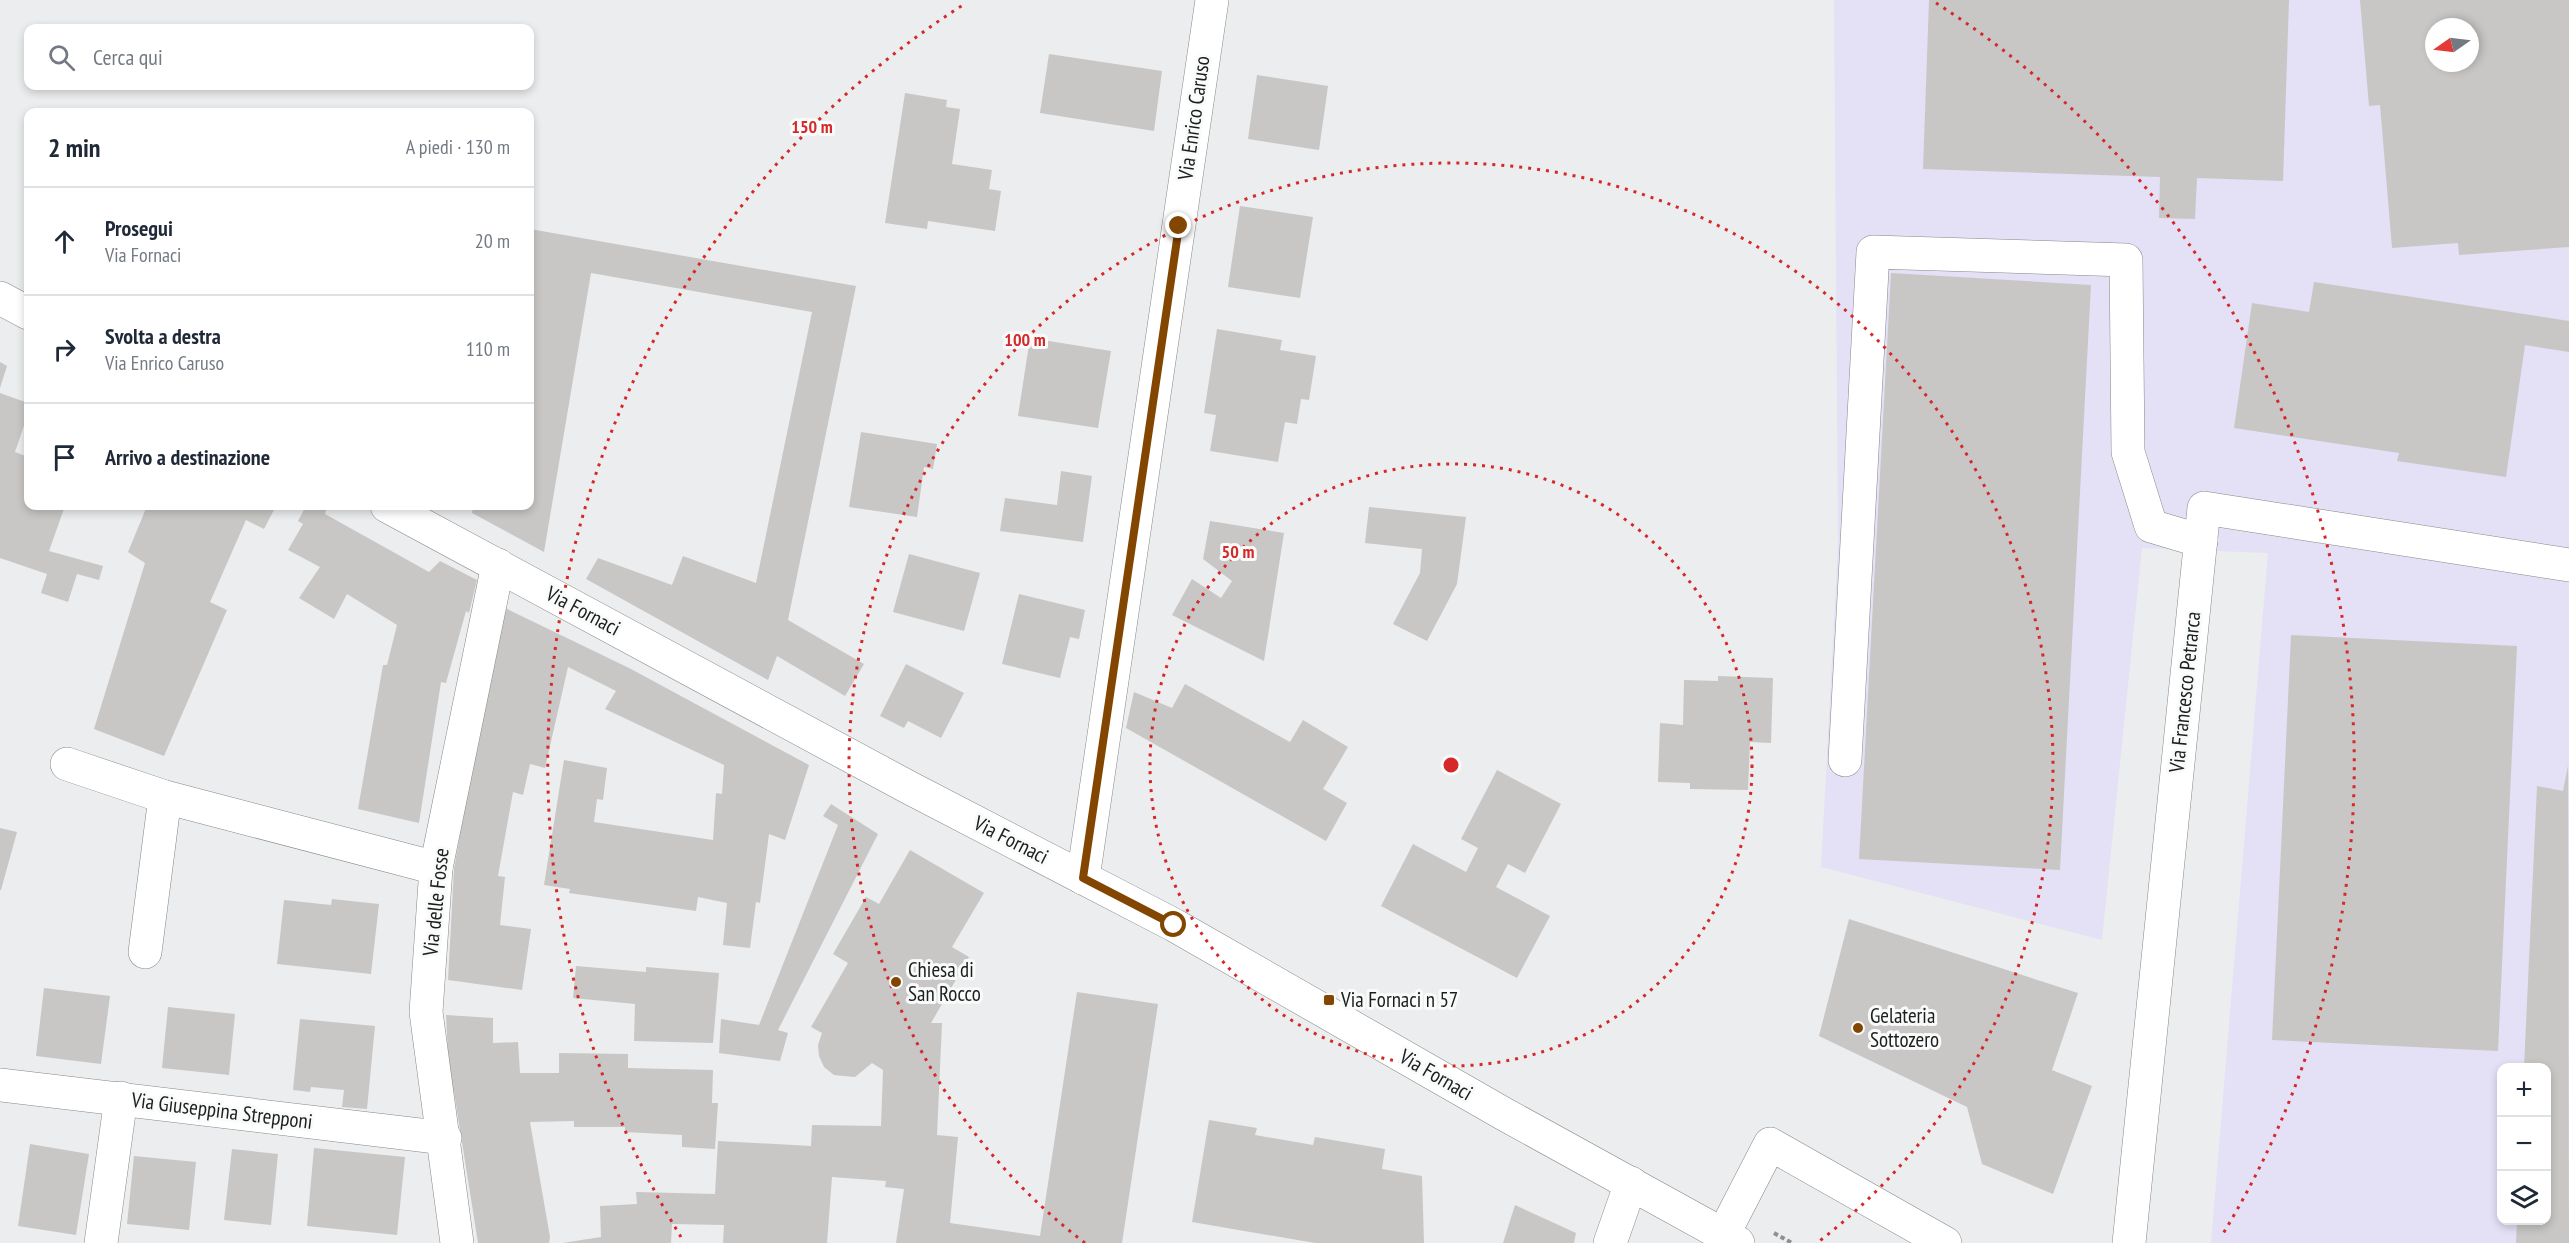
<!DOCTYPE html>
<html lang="it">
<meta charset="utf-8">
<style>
body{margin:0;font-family:"PT Sans Narrow",sans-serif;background:#f2f2f3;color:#1f2937}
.controls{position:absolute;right:18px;bottom:18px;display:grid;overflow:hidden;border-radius:12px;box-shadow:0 3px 9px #0003}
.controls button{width:54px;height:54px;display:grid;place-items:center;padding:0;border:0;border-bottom:2px solid #e0e1e3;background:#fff;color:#1f2937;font:30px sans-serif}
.compass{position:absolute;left:2425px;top:18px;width:54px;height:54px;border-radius:50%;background:#fff;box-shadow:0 3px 9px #0003;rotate:256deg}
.stop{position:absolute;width:18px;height:18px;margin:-14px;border:4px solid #824600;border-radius:50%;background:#fff}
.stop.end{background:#824600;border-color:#fff;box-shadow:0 2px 6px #0008}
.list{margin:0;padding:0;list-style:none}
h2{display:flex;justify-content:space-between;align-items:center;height:78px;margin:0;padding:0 24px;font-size:26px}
h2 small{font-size:20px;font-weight:400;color:#747a83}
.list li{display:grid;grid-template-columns:39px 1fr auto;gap:18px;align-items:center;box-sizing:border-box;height:108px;padding:0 24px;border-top:2px solid #e0e1e3}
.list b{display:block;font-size:22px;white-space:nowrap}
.list p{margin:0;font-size:20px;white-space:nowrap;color:#747a83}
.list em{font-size:20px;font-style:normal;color:#747a83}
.icon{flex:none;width:33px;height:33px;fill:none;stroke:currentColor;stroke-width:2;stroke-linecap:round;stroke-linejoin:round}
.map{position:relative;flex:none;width:2569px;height:1243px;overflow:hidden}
.search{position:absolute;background:#fff;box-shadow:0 3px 9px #0003;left:24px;top:24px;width:510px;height:66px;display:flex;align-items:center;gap:15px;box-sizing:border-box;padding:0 21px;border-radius:12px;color:#747a83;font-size:22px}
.panel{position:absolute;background:#fff;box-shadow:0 3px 9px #0003;left:24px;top:108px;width:510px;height:402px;border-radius:12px}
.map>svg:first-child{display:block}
.industrial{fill:#e4e0f6;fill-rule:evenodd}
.building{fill:#c8c7c6;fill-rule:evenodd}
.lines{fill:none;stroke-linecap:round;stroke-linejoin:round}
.minor-casing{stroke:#878889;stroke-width:34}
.path{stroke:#8f9091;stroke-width:4;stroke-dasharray:4.5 3;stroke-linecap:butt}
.minor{stroke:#fff;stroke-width:33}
.route{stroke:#824600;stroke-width:8}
.ring{fill:none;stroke:#d62828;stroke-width:3;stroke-dasharray:3 6}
.poi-dot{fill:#824600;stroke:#f9fbfb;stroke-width:2}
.labels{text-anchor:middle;stroke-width:6;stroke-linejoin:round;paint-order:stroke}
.street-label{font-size:21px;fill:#1c1d1d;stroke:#f9fbfb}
.poi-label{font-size:21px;fill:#1c1d1d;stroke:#f9fbfb;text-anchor:start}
.centre{fill:#d62828;stroke:#f9fbfb;stroke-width:3}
.ring-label{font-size:18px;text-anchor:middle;font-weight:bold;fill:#d62828;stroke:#f9fbfb;stroke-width:6;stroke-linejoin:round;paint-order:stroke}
</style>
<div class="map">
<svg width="2569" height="1243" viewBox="0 0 2569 1243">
<rect width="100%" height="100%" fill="#ecedee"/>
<path class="industrial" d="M1834 0H2569V1243H2211L2268 553 2142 548 2102 940 1821 867 1838 545ZM2434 27H2470V63H2434ZM2502 1068H2546V1220H2502Z"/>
<g class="building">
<path d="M1929 0H2289L2283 181 2197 178 2195 219 2159 218 2160 177 1923 169Z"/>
<path d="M2360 0H2569V247L2459 255 2458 243 2392 248 2380 105 2369 106ZM2434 27H2470V63H2434Z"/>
<path d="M1049 54 1162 71 1154 131 1040 113Z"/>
<path d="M1257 75 1328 86 1319 150 1248 139Z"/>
<path d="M905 93 947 100 946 107 960 109 952 164 992 170 989 189 1001 191 995 231 928 221 927 229 885 223Z"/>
<path d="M1240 206 1313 217 1300 298 1228 287Z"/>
<path d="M530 229 856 286 788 620 864 664 845 696 777 656 768 680 586 579 598 558 672 585 683 556 756 583 812 312 591 273 544 552 472 513 473 506H530Z"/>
<path d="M1891 273 2091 285 2060 870 1859 859Z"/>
<path d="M2314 282 2569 321V352L2525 345 2506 477 2397 461 2399 453 2234 428 2252 303 2309 312Z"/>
<path d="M1217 329 1282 340 1280 350 1316 356 1309 400 1301 399 1297 424 1285 422 1278 462 1210 451 1216 415 1204 413Z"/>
<path d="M1030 338 1111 351 1098 428 1018 416Z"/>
<path d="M0 362 7 366 0 388Z"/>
<path d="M0 393 28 403V414L15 452 28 457V506H65L49 551 103 566 99 580 77 574 68 602 41 593 47 574 0 558Z"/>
<path d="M861 432 937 444 933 469 924 467 917 517 849 507Z"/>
<path d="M1061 471 1092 476 1083 542 1000 531 1005 498 1057 505Z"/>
<path d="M147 506H276L264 529 246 520 210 602 227 610 164 756 94 729 145 563 128 552Z"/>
<path d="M306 506H327L325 514 429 572 440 561 477 580 469 613 466 611 446 683 441 682 419 823 358 809 383 665H387L397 625 347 594 334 619 299 598 320 567 288 550 303 524 298 521Z"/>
<path d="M1369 507 1466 517 1457 584 1427 641 1393 624 1420 573 1422 549 1365 543Z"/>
<path d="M1210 521 1284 533 1264 661 1172 615 1192 579 1221 598 1232 581 1203 559Z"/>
<path d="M909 554 980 573 964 631 893 612Z"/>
<path d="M1019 594 1085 610 1079 639 1070 637 1060 678 1002 664Z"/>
<path d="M501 606 629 668 809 765 785 840 769 834 760 903 756 902 750 948 723 945 727 903 698 897 696 911 569 893 570 889 544 885 564 760 607 768 603 800 597 799 594 822 713 840 716 793 722 794 724 765 605 709 616 691 568 667 545 768 530 764 523 795 513 792 498 876 505 877 500 925 531 929 522 990 448 980 454 869Z"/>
<path d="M2291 635 2517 646 2498 1051 2272 1040Z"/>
<path d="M906 664 964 693 941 738 908 721 904 728 880 716Z"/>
<path d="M1718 676 1773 678 1771 743 1750 742 1748 790 1690 789V783L1658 782 1660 723 1683 725 1684 680 1718 681Z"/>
<path d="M1185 684 1290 742 1303 720 1348 747 1323 789 1347 803 1326 841 1126 728 1134 692 1172 708Z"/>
<path d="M2568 766 2569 1243H2516L2517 1221H2547V1068H2524L2537 786 2563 791Z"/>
<path d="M1497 770 1561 804 1525 873 1508 864 1496 887 1550 916 1517 978 1381 906 1413 844 1466 872 1478 848 1461 839Z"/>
<path d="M831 804 878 834 778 1030 788 1033 780 1061 719 1053 721 1019 759 1025 838 825 823 816Z"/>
<path d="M0 828 17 832 1 890H0Z"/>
<path d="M910 850 984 893 952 947 969 957 931 1023H942L937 1135 958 1137 950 1223 1040 1236 1077 992 1158 1004 1122 1243H896L904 1189 885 1187 886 1181 832 1177 827 1243H723L724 1225 672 1224 671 1243H562L601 1237 600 1206 637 1204 636 1192 715 1194 718 1141 811 1146 812 1125 881 1126 883 1070 872 1063 855 1077 834 1075 824 1067 819 1056 818 1045 822 1033 811 1027 848 963 833 954 866 897 879 904Z"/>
<path d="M332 899 379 904 371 974 277 964 284 900 331 905Z"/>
<path d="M1849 919 2078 993 2052 1070 2092 1086 2053 1194 1982 1164 1967 1107 1819 1036Z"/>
<path d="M576 966 646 972V967L719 973 713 1043 634 1041 635 1004 573 998Z"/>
<path d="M44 988 110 996 101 1064 36 1056Z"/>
<path d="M168 1007 235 1014 229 1075 162 1068Z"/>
<path d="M446 1015 493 1018V1043L518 1042 520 1073H559V1053L628 1054V1068L713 1070 712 1103H718L715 1149 682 1147V1135L625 1132V1127H574V1121L530 1122 550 1237 549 1243H478L454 1092H450Z"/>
<path d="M300 1019 375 1026 367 1109 342 1107 344 1090 311 1087 310 1092 293 1090Z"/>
<path d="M1209 1120 1257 1128 1255 1135 1313 1145 1315 1137 1385 1149 1382 1169 1422 1176 1424 1243H1315L1192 1222Z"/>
<path d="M30 1144 89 1154 76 1235 18 1226Z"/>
<path d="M314 1148 405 1157 397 1235 307 1226Z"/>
<path d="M232 1149 278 1154 271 1225 224 1220Z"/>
<path d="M134 1156 196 1162 189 1230 127 1224Z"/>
<path d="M1515 1205 1576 1233 1574 1243H1503Z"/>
</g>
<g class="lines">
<g class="minor-casing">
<g id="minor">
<path d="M0 298 28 313"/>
<path d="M387 506 908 787 1174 925 1504 1114 1738 1243"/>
<path d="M1845 760 1873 252 2126 260 2128 452 2151 526 2201 541"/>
<path d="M67 764 165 797 436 868"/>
<path d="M1083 878 1212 0"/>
<path d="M145 952 165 797"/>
<path d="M0 1085 445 1138"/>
<path d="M1723 1235 1770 1144 1945 1243"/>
<path d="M101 1243 121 1098"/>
<path d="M457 1243 426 1012 436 868 498 565"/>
<path d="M1610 1243 1631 1183"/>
<path d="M2129 1243 2204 508 2569 565"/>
</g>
</g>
<path class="path" d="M1774 1233 1792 1243"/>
<use href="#minor" class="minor"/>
</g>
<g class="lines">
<path class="route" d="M1174 925 1083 878 1179 226"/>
</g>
<g class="ring">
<circle cx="1451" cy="765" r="301"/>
<path d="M1085 1243A602 602 0 1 1 1817 1243"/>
<path d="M681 1237A903 903 0 0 1 966 3M1936 3A903 903 0 0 1 2221 1237"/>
</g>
<g class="poi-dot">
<circle cx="896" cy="982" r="6"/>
<rect x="1323" y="994" width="12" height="12" rx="3"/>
<circle cx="1858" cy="1028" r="6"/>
</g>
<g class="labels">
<g class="street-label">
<text transform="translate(1194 118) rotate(-82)" y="7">Via Enrico Caruso</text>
<text transform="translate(583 611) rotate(28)" y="7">Via Fornaci</text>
<text transform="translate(2185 692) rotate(-84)" y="7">Via Francesco Petrarca</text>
<text transform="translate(1011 840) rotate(27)" y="7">Via Fornaci</text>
<text transform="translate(436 902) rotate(-84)" y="7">Via delle Fosse</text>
<text transform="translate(1436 1075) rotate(30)" y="7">Via Fornaci</text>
<text transform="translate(222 1111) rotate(7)" y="7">Via Giuseppina Strepponi</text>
</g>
<g class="poi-label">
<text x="908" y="977">Chiesa di<tspan x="908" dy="24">San Rocco</tspan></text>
<text x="1341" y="1007">Via Fornaci n 57</text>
<text x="1870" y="1023">Gelateria<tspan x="1870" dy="24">Sottozero</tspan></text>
</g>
</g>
<circle cx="1451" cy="765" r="9" class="centre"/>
<g class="ring-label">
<text x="812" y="133">150 m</text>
<text x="1025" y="346">100 m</text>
<text x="1238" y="558">50 m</text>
</g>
</svg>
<div class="controls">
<button>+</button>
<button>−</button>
<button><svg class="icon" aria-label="layers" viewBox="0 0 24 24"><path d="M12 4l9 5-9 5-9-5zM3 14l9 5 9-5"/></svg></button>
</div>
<svg class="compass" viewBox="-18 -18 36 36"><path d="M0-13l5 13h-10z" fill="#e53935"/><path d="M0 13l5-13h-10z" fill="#747a83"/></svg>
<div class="stop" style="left:1174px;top:925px"></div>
<div class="stop end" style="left:1179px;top:226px"></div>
<div class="search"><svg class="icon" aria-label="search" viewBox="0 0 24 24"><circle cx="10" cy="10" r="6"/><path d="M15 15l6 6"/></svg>Cerca qui</div>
<section class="panel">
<h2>2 min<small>A piedi · 130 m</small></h2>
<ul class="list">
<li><svg class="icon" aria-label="ahead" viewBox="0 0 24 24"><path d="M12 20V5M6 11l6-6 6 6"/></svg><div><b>Prosegui</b><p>Via Fornaci</p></div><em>20 m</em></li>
<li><svg class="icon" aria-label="right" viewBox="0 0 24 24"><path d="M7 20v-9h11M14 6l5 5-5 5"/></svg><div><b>Svolta a destra</b><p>Via Enrico Caruso</p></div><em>110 m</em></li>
<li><svg class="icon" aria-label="arrive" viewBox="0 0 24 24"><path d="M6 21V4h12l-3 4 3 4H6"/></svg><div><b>Arrivo a destinazione</b></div></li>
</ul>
</section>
</div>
